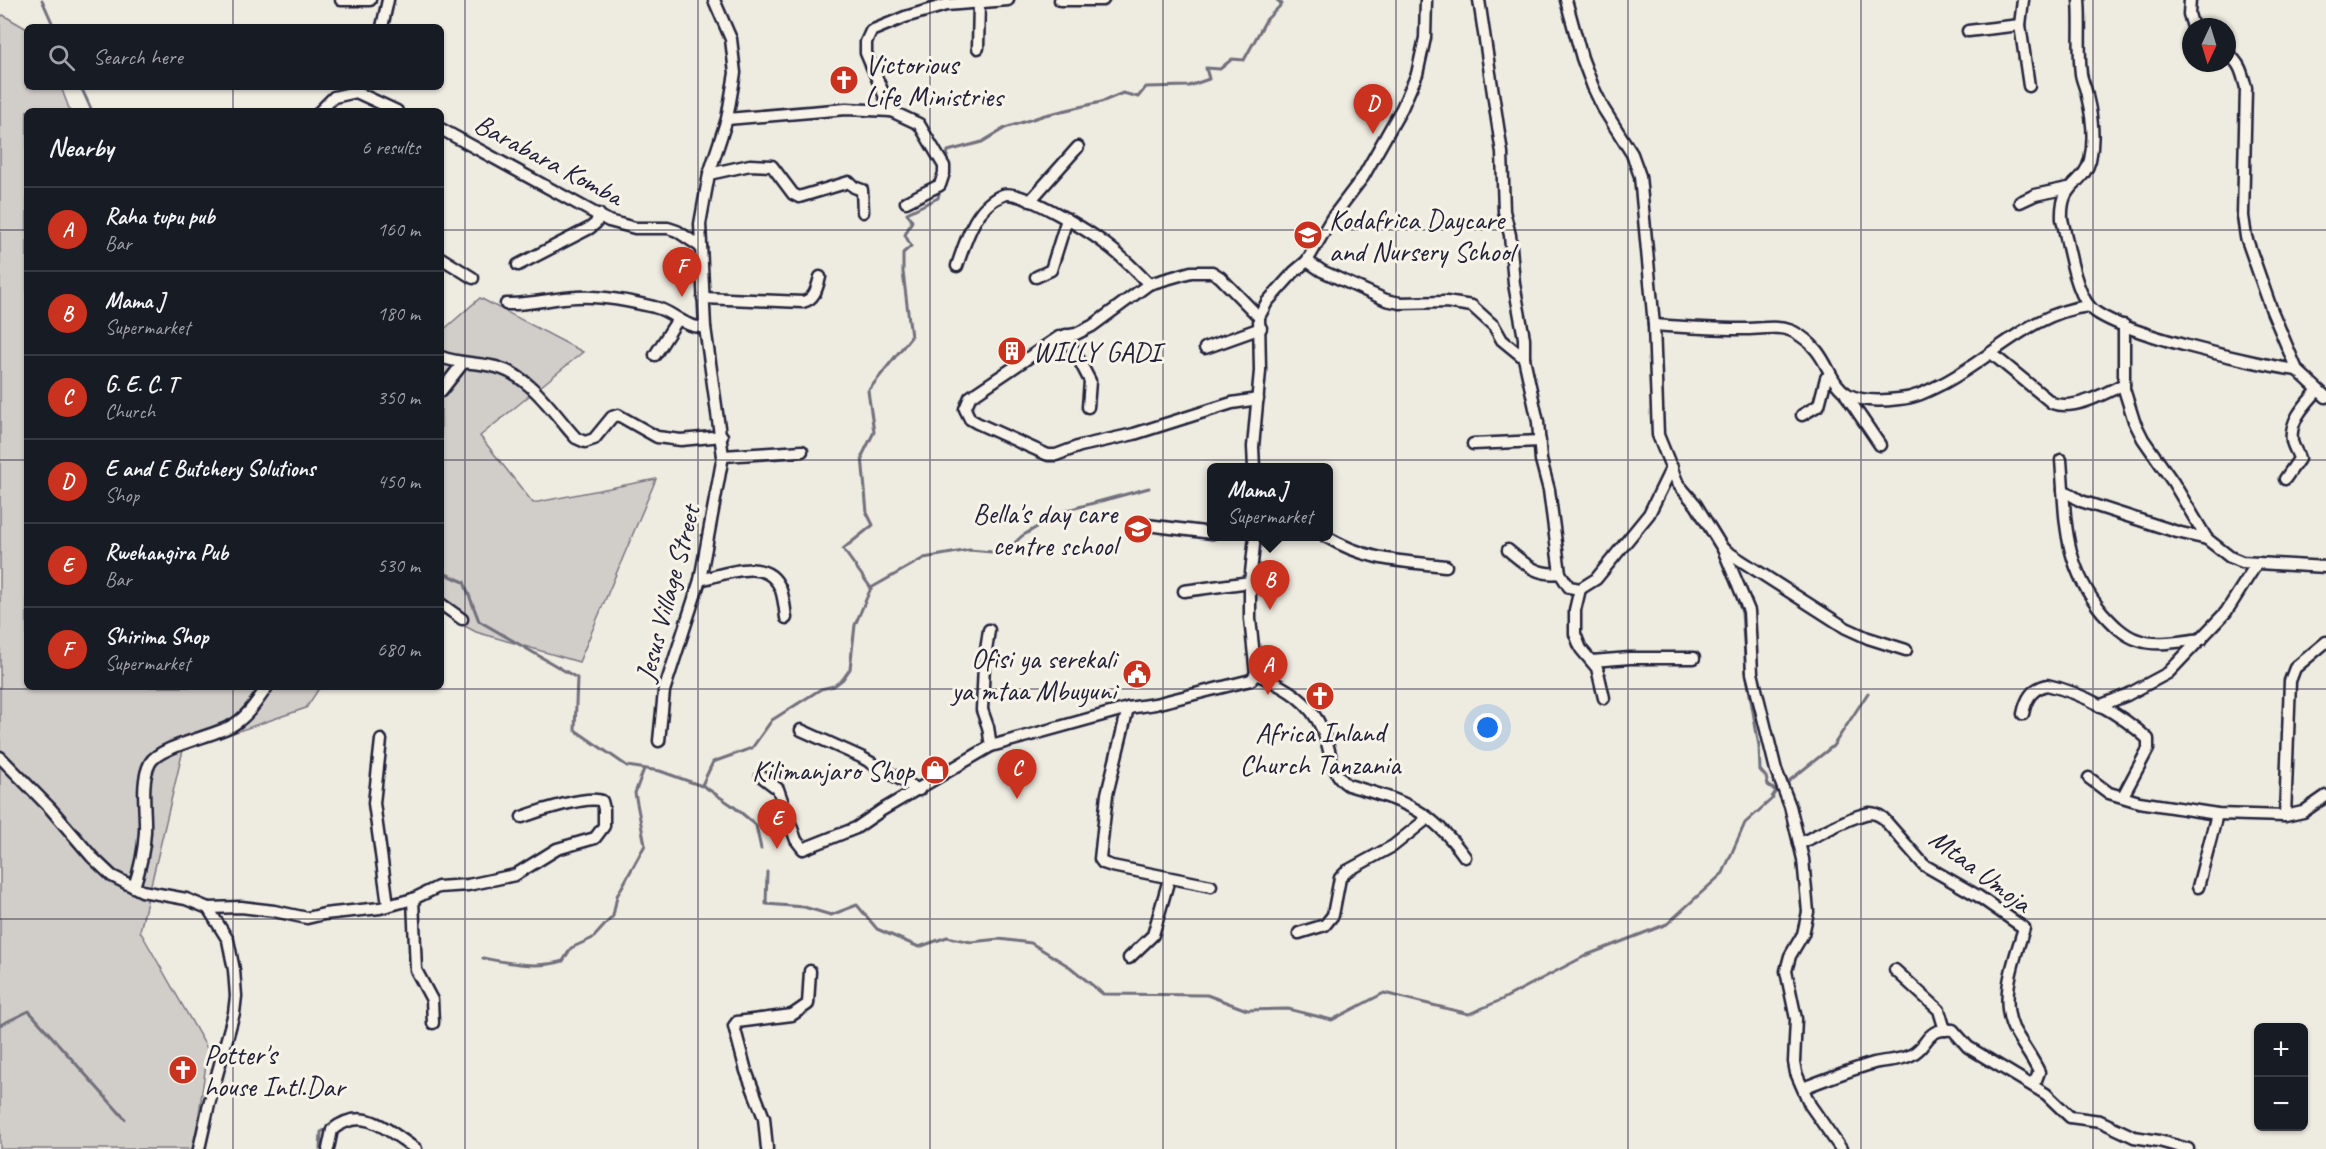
<!DOCTYPE html>
<meta charset="utf-8">
<style>
body{margin:0;font-family:Caveat,sans-serif;background:#20242c;color:#f1f3f6}
.controls{position:absolute;right:18px;bottom:18px;display:grid;overflow:hidden;border-radius:9px;box-shadow:0 2px 4px #0004}
.controls button{width:54px;height:54px;display:grid;place-items:center;padding:0;border:0;border-bottom:2px solid #363941;background:#171b24;color:#f1f3f6;font:30px sans-serif}
.compass{position:absolute;left:2182px;top:18px;width:54px;height:54px;border-radius:50%;background:#171b24;box-shadow:0 2px 4px #0004;rotate:184deg}
.you{position:absolute;left:1488px;top:728px;width:21px;height:21px;margin:-15px;border:4px solid #fff;border-radius:50%;background:#1a73e8;box-shadow:0 0 0 9px #1a73e833}
.badge{display:grid;place-items:center;width:39px;height:39px;border-radius:50%;background:#c8321e;color:#fff;font-size:20px;font-weight:700}
.pin{position:absolute;translate:-50% -50px;filter:drop-shadow(0 2px 3px #0008)}
.pin::after{content:'';position:absolute;top:32px;width:21px;height:18px;background:inherit;clip-path:polygon(0 0,100% 0,50% 100%)}
.popup{position:absolute;left:1207px;top:463px;width:126px;height:78px;box-sizing:border-box;display:grid;place-content:center;border-radius:9px;background:#171b24;filter:drop-shadow(0 2px 4px #0005);font-size:20px;white-space:nowrap;color:#9ea1a6}
.popup b{font-size:22px;color:#f1f3f6}
.popup::after{content:'';position:absolute;left:50%;top:100%;margin-left:-12px;border:12px solid transparent;border-top-color:#171b24}
.list{margin:0;padding:0;list-style:none}
h2{display:flex;justify-content:space-between;align-items:center;height:78px;margin:0;padding:0 24px;font-size:26px}
h2 small{font-size:20px;font-weight:400;color:#9ea1a6}
.list li{display:grid;grid-template-columns:39px 1fr auto;gap:18px;align-items:center;box-sizing:border-box;height:84px;padding:0 24px;border-top:2px solid #363941}
.list b{display:block;font-size:22px;white-space:nowrap}
.list p{margin:0;font-size:20px;white-space:nowrap;color:#9ea1a6}
.list em{font-size:20px;font-style:normal;color:#9ea1a6}
.icon{flex:none;width:33px;height:33px;fill:none;stroke:currentColor;stroke-width:2;stroke-linecap:round;stroke-linejoin:round}
.map{position:relative;flex:none;width:2326px;height:1149px;overflow:hidden}
.search{position:absolute;background:#171b24;box-shadow:0 2px 4px #0004;left:24px;top:24px;width:420px;height:66px;display:flex;align-items:center;gap:15px;box-sizing:border-box;padding:0 21px;border-radius:9px;color:#9ea1a6;font-size:22px}
.panel{position:absolute;background:#171b24;box-shadow:0 2px 4px #0004;left:24px;top:108px;width:420px;height:582px;border-radius:9px}
.map>svg:first-child{display:block}
.green{fill:#d1cdc9;stroke:#7a7882;stroke-width:1.5}
.lines{fill:none;stroke-linecap:round;stroke-linejoin:round}
.stream{stroke:#716f7b;stroke-width:3}
.minor-casing{stroke:#22223b;stroke-width:15}
.minor{stroke:#f7f3e8;stroke-width:10}
.grid{fill:none;stroke:#22223b;stroke-width:1.5;stroke-opacity:0.55}
.labels{text-anchor:middle;stroke-width:6;stroke-linejoin:round;paint-order:stroke}
.poi-label{font-size:28px;fill:#22223b;stroke:#f7f3e8;text-anchor:start}
.street-label{font-size:28px;fill:#22223b;stroke:#f7f3e8}
</style>
<div class="map">
<svg width="2326" height="1149" viewBox="0 0 2326 1149">
<rect width="100%" height="100%" fill="#eeebe1"/>
<filter id="ink" filterUnits="userSpaceOnUse"><feTurbulence type="fractalNoise" baseFrequency=".0167" numOctaves="2"/><feDisplacementMap in="SourceGraphic" scale="12" xChannelSelector="R" yChannelSelector="G"/><feConvolveMatrix kernelMatrix="1 2 1 2 8 2 1 2 1" color-interpolation-filters="sRGB"/></filter>
<g filter="url(#ink)">
<g class="green">
<path d="M3 15 27 29V87H61L70 111H27V687H320L306 708 183 750 140 931 208 1050 194 1149H0V18Z"/>
<path d="M480 298 583 352 480 436 533 503 656 479 579 662 476 632 441 613V332Z"/>
</g>
<g class="lines">
<g class="stream">
<path d="M42 0 54 27"/>
<path d="M81 87 92 111"/>
<path d="M946 162 948 151 982 142 1005 128 1045 115 1101 102 1123 93 1138 97 1146 87 1189 86 1209 79 1206 68 1220 69 1232 59 1244 60 1266 20 1282 4 1277 0"/>
<path d="M1720 557 1728 575"/>
<path d="M441 572 464 582 479 621 577 678 575 730 627 766 660 771 702 786"/>
<path d="M1731 581 1742 613 1746 672 1759 746 1760 770 1766 777 1768 785 1776 791 1772 797"/>
<path d="M871 588 924 558 969 550 1004 553 1022 536 1064 511 1149 488"/>
<path d="M1784 785 1833 746 1868 693"/>
<path d="M733 806 702 785 713 762 752 748 772 720 821 689 834 686 843 679 850 669 855 625 871 588 843 549 873 525 867 513 862 456 874 432 868 391 911 337 903 272V253L911 246 905 235 912 221 907 213 938 198 940 189"/>
<path d="M733 806 756 825 761 849"/>
<path d="M767 872 766 904 804 907 831 915 857 905 877 929 919 947 947 937 971 942 999 939 1031 943 1070 967 1103 994 1207 995 1247 1010 1288 1009 1332 1020 1384 993 1469 1014 1501 1000 1587 955 1667 924 1723 873 1745 823 1773 798"/>
<path d="M483 958C509 963 537 969 563 961L571 948 593 938 613 916 617 896 645 845 635 793 644 769"/>
<path d="M0 1025 29 1011 125 1119"/>
<path d="M320 1149 321 1132 329 1128"/>
</g>
<g class="minor-casing">
<g id="minor">
<path d="M341 0H370"/>
<path d="M1060 0H1103"/>
<path d="M1479 0 1502 153 1504 211 1510 235 1514 284 1524 338V358L1538 422 1541 460 1549 490 1560 573 1569 587 1580 589 1596 579 1649 514 1672 467"/>
<path d="M1566 0 1582 58 1593 87 1603 108 1632 154 1640 176 1654 325 1658 435 1678 484 1696 505 1723 549 1749 611 1752 673 1776 770 1790 806 1803 859 1808 912 1803 934 1790 956 1786 971 1796 1019 1794 1062 1796 1073 1810 1105 1841 1149"/>
<path d="M2023 0 2020 25 2029 86"/>
<path d="M2079 0C2081 25 2078 49 2081 74 2082 81 2086 88 2087 96 2092 116 2095 139 2090 160 2083 187 2060 181 2062 219 2068 244 2074 287 2089 306 2110 332 2260 365 2297 370"/>
<path d="M2190 0 2189 14 2193 27"/>
<path d="M382 27 388 0"/>
<path d="M1968 31 2020 25"/>
<path d="M978 48 979 2"/>
<path d="M2227 53C2240 63 2242 72 2246 88L2243 216 2246 237 2272 311 2297 370 2326 397"/>
<path d="M320 111 334 97 356 92 397 111"/>
<path d="M891 111 866 53V42L871 31 905 17 946 5 1008 0"/>
<path d="M727 119 846 109 891 111 919 124 944 166V173L940 185 906 202"/>
<path d="M441 129 609 221 635 228H668L677 231 701 247"/>
<path d="M709 174 750 165 772 166 793 194 799 197 849 182 854 187 862 190 863 212"/>
<path d="M1030 201 1078 147"/>
<path d="M2020 202 2035 195 2068 188"/>
<path d="M441 258 473 278"/>
<path d="M1307 261 1322 271 1386 300 1400 303 1446 302 1472 306 1494 326 1502 340 1524 358"/>
<path d="M518 265 590 228 596 223 599 214"/>
<path d="M957 266C966 240 975 206 1003 195 1021 188 1093 234 1108 246 1123 257 1136 271 1149 284"/>
<path d="M1036 277 1051 270 1067 219"/>
<path d="M703 298 803 302C815 299 817 288 820 277"/>
<path d="M506 304C530 305 552 298 576 297 601 295 630 301 654 307 673 311 685 329 705 327"/>
<path d="M1654 325C1682 327 1711 329 1740 329 1756 330 1779 324 1794 332 1846 360 1814 410 1899 399 1915 398 1928 391 1942 384 1991 359 2031 312 2089 306"/>
<path d="M2124 325V389L2134 421 2143 439 2173 482 2207 539 2230 557 2242 562 2326 567"/>
<path d="M1066 335 1090 381 1088 407"/>
<path d="M1205 348 1261 328"/>
<path d="M1991 353 2052 403C2074 411 2104 394 2124 384"/>
<path d="M655 355 678 319"/>
<path d="M441 357C459 364 477 362 496 367 531 376 553 413 576 438L585 442 594 439 612 417 618 415 657 437 681 440 722 436"/>
<path d="M441 391 463 363"/>
<path d="M1846 395 1880 445"/>
<path d="M1258 399 1232 403 1134 434 1080 446 1056 455H1048L977 423 970 419 965 409 970 397 1059 337 1076 334 1092 326 1149 284 1191 272H1212L1220 277 1259 317"/>
<path d="M1802 415 1819 405 1826 378 1830 376"/>
<path d="M1473 444 1540 441"/>
<path d="M723 456 802 451"/>
<path d="M2061 460C2066 520 2062 562 2102 612 2112 623 2124 636 2138 640 2157 647 2182 641 2202 639"/>
<path d="M1254 468 1253 447 1260 371 1259 317 1267 302 1294 272 1307 261 1332 218 1363 177 1402 108 1417 74 1425 38 1426 0"/>
<path d="M2285 479 2299 459C2298 453 2293 447 2292 441 2289 420 2306 404 2318 390"/>
<path d="M2063 490 2081 501 2177 532 2207 539"/>
<path d="M1147 525 1212 533"/>
<path d="M1325 536C1367 561 1399 561 1446 566"/>
<path d="M1723 549 1846 628 1868 638 1906 650"/>
<path d="M1508 550C1525 564 1537 576 1560 573"/>
<path d="M700 580C725 574 768 555 781 590 784 599 785 609 786 618"/>
<path d="M1580 589 1575 610V634L1581 649 1597 668 1604 698"/>
<path d="M1184 591 1250 582"/>
<path d="M441 604 462 619"/>
<path d="M989 630 984 664 982 710 988 727 991 746"/>
<path d="M1592 661 1630 658H1694"/>
<path d="M1256 674C1285 687 1310 700 1323 731 1331 749 1330 774 1348 785 1403 801 1430 808 1465 857"/>
<path d="M2099 706 2127 695 2168 673 2226 612 2257 563"/>
<path d="M1128 708 1107 794 1100 859 1103 863 1112 866 1211 886"/>
<path d="M2023 714C2026 699 2031 689 2047 685 2083 693 2121 714 2148 739V749L2123 796"/>
<path d="M801 730 861 757 919 790"/>
<path d="M381 740 374 803 388 905"/>
<path d="M659 741 664 691 700 580 723 456 705 327 700 224 709 174 727 119 735 73 731 39 714 0"/>
<path d="M0 757 50 808 92 857 112 876 142 891 186 899 208 908 228 940 234 970 236 996 234 1013 209 1104 199 1149"/>
<path d="M761 776 778 789 796 840 803 849 856 828 882 810 991 746 1128 708 1155 704 1251 680 1256 674 1250 619V582L1255 536"/>
<path d="M2089 778 2109 793 2139 802 2217 814 2285 816 2303 812 2326 796"/>
<path d="M2285 816 2290 681 2295 668 2326 642"/>
<path d="M1799 844C1818 835 1850 816 1870 813 1875 813 1879 815 1883 818L1924 865 1978 896 2024 928C2015 958 1999 997 2013 1028 2021 1043 2032 1057 2039 1072L2036 1080 2030 1083"/>
<path d="M134 887C140 869 144 850 145 832 146 811 140 782 150 763 159 746 215 736 233 725 248 716 257 701 267 687"/>
<path d="M2198 887 2217 814"/>
<path d="M413 899 416 970 432 1000 433 1023"/>
<path d="M208 908 241 907 274 911 307 918 324 914 380 908 413 899 438 887 468 885 515 875 557 849 595 838 604 826V809L602 801C588 795 538 811 522 817"/>
<path d="M1299 933 1325 925 1333 915 1340 878 1347 871 1393 846 1428 818"/>
<path d="M1129 958 1153 935 1169 879"/>
<path d="M1895 970 1939 1010 1945 1030"/>
<path d="M1803 1088C1826 1079 1850 1070 1874 1063 1887 1060 1899 1061 1911 1055 1930 1046 1923 1028 1953 1030L1968 1047 2046 1094 2070 1117 2100 1121 2134 1137 2159 1141 2188 1149"/>
<path d="M328 1149 332 1130C364 1104 388 1131 416 1149"/>
<path d="M767 1149 764 1118 746 1071 734 1026 737 1022 792 1015 808 1004 810 971"/>
</g>
</g>
<use href="#minor" class="minor"/>
</g>
</g>
<path class="grid" d="M233 0V27M465 0V1149M698 0V1149M930 0V1149M1163 0V1149M1396 0V1149M1628 0V1149M1861 0V1149M2093 0V1149M233 87V111M0 230H27M441 230H2326M0 460H27M441 460H2326M233 687V1149M0 689H2326M0 919H2326"/>
<defs>
<g id="church-disc" transform="scale(1.5)"><circle r="9.5" fill="#c8321e" stroke="#f7f3e8"/><path d="M-1.2-6h2.4v3.5h3.3v2.4h-3.3V6h-2.4V-.1h-3.3v-2.4h3.3Z" fill="#fff"/></g>
<g id="school-disc" transform="scale(1.5)"><circle r="9.5" fill="#c8321e" stroke="#f7f3e8"/><path d="M0-5L7-2L0 1L-7-2ZM-4 1L0 2.5L4 1V4Q0 6-4 4Z" fill="#fff"/></g>
<g id="building-disc" transform="scale(1.5)"><circle r="9.5" fill="#c8321e" stroke="#f7f3e8"/><path d="M-4-6H4V6H1V3H-1V6H-4ZM-2.5-4.3h1.7v1.8h-1.7ZM.8-4.3h1.7v1.8H.8ZM-2.5-1h1.7V.8h-1.7ZM.8-1h1.7V.8H.8Z" fill="#fff"/></g>
<g id="civic-disc" transform="scale(1.5)"><circle r="9.5" fill="#c8321e" stroke="#f7f3e8"/><path d="M-.6-6.5H3V-4.5H.6V-3L4-1V1h2V6H-6V1h2V-1L-.6-3ZM-1.2 2.5V6h2.4V2.5Z" fill="#fff"/></g>
<g id="shop-disc" transform="scale(1.5)"><circle r="9.5" fill="#c8321e" stroke="#f7f3e8"/><path d="M-5-2.5h2.3a2.7 3.5 0 0 1 5.4 0H5L5.5 6h-11ZM-1.5-2.5h3a1.5 2.3 0 0 0-3 0Z" fill="#fff"/></g>
</defs>
<g fill-rule="evenodd">
<use href="#church-disc" x="844" y="80"/>
<use href="#school-disc" x="1308" y="235"/>
<use href="#building-disc" x="1012" y="351"/>
<use href="#school-disc" x="1138" y="529"/>
<use href="#civic-disc" x="1137" y="674"/>
<use href="#church-disc" x="1320" y="696"/>
<use href="#shop-disc" x="935" y="770"/>
<use href="#church-disc" x="183" y="1070"/>
</g>
<g class="labels">
<g class="poi-label">
<text x="865" y="74">Victorious<tspan x="865" dy="32">Life Ministries</tspan></text>
<text x="1329" y="229">Kodafrica Daycare<tspan x="1329" dy="32">and Nursery School</tspan></text>
<text x="1033" y="361">WILLY GADI</text>
<text x="1117" y="523" text-anchor="end">Bella's day care<tspan x="1117" dy="32">centre school</tspan></text>
<text x="1116" y="668" text-anchor="end">Ofisi ya serekali<tspan x="1116" dy="32">ya mtaa Mbuyuni</tspan></text>
<text x="1320" y="742" text-anchor="middle">Africa Inland<tspan x="1320" dy="32">Church Tanzania</tspan></text>
<text x="914" y="780" text-anchor="end">Kilimanjaro Shop</text>
<text x="204" y="1064">Potter's<tspan x="204" dy="32">house Intl.Dar</tspan></text>
</g>
<g class="street-label">
<text transform="translate(549 159) rotate(28)" y="10">Barabara Komba</text>
<text transform="translate(667 593) rotate(-75)" y="10">Jesus Village Street</text>
<text transform="translate(1981 870) rotate(37)" y="10">Mtaa Umoja</text>
</g>
</g>
</svg>
<div class="controls">
<button>+</button>
<button>−</button>
</div>
<svg class="compass" viewBox="-18 -18 36 36"><path d="M0-13l5 13h-10z" fill="#e53935"/><path d="M0 13l5-13h-10z" fill="#9ea1a6"/></svg>
<div class="you"></div>
<div class="pin badge" style="left:1268px;top:695px">A</div>
<div class="pin badge" style="left:1270px;top:610px">B</div>
<div class="popup"><b>Mama J</b>Supermarket</div>
<div class="pin badge" style="left:1017px;top:799px">C</div>
<div class="pin badge" style="left:1373px;top:134px">D</div>
<div class="pin badge" style="left:777px;top:849px">E</div>
<div class="pin badge" style="left:682px;top:297px">F</div>
<div class="search"><svg class="icon" aria-label="search" viewBox="0 0 24 24"><circle cx="10" cy="10" r="6"/><path d="M15 15l6 6"/></svg>Search here</div>
<section class="panel">
<h2>Nearby<small>6 results</small></h2>
<ul class="list">
<li><span class="badge">A</span><div><b>Raha tupu pub</b><p>Bar</p></div><em>160 m</em></li>
<li><span class="badge">B</span><div><b>Mama J</b><p>Supermarket</p></div><em>180 m</em></li>
<li><span class="badge">C</span><div><b>G. E. C. T</b><p>Church</p></div><em>350 m</em></li>
<li><span class="badge">D</span><div><b>E and E Butchery Solutions</b><p>Shop</p></div><em>450 m</em></li>
<li><span class="badge">E</span><div><b>Rwehangira Pub</b><p>Bar</p></div><em>530 m</em></li>
<li><span class="badge">F</span><div><b>Shirima Shop</b><p>Supermarket</p></div><em>680 m</em></li>
</ul>
</section>
</div>
